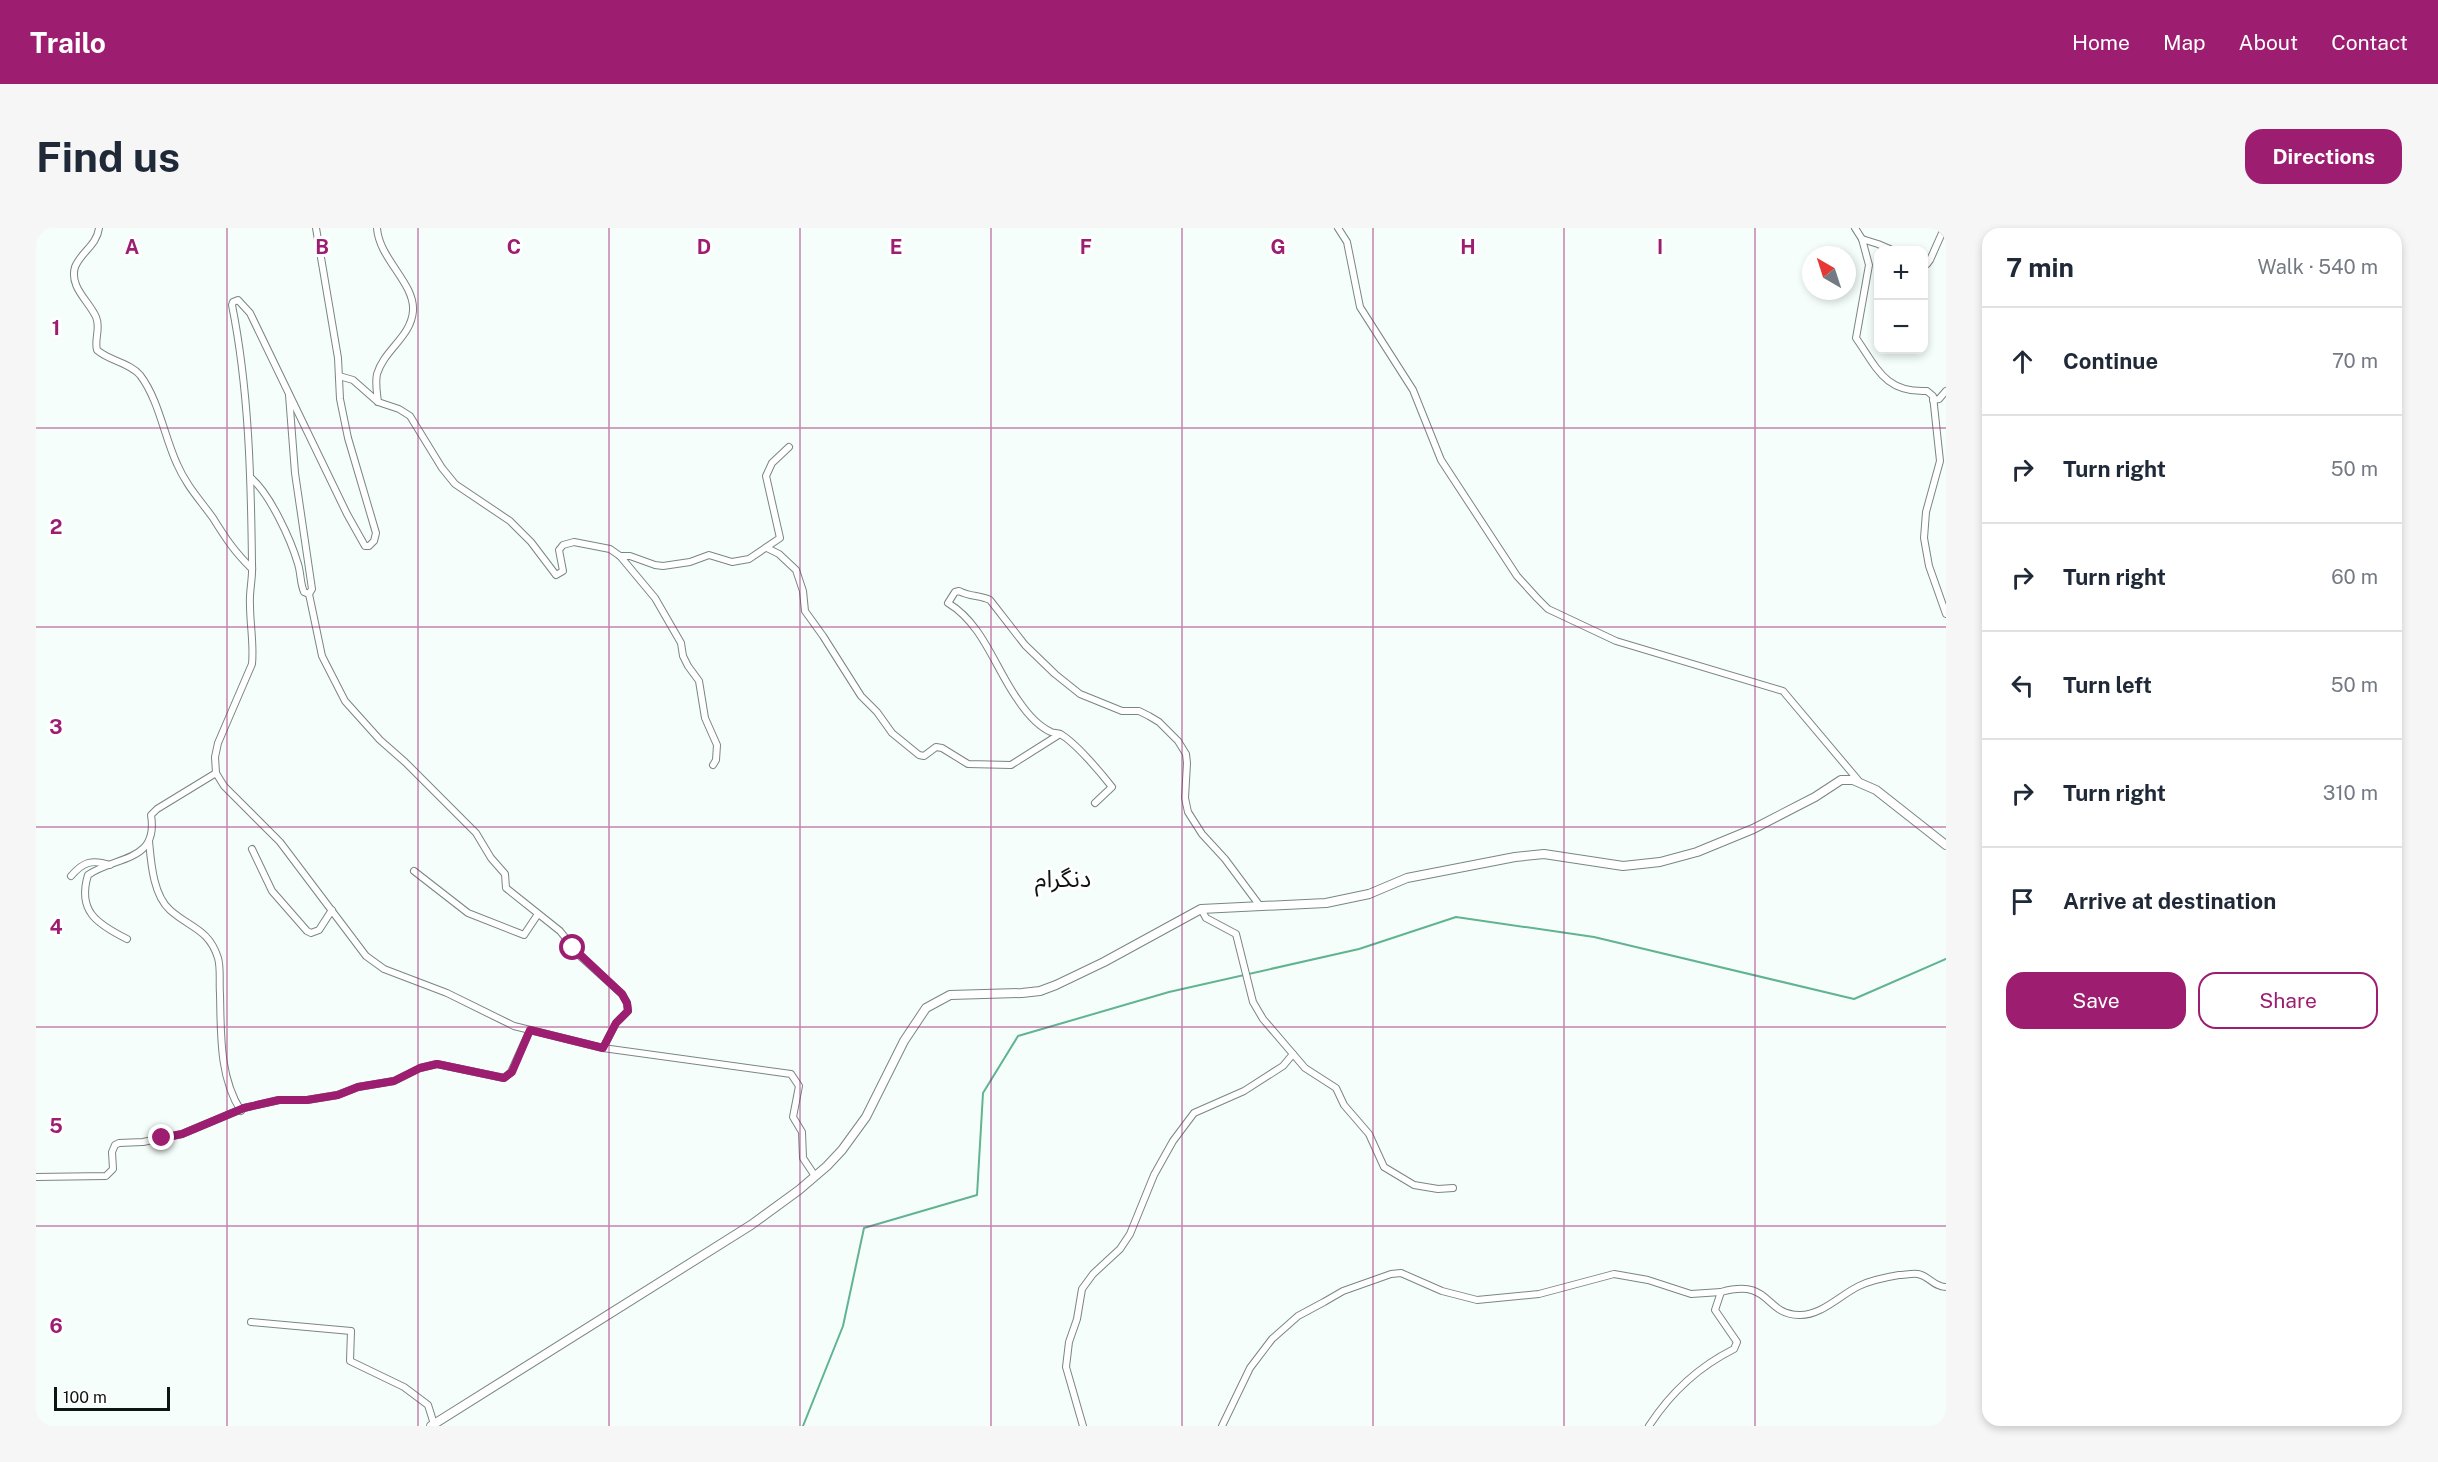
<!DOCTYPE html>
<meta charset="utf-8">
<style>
body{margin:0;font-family:"Public Sans","Noto Sans Arabic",sans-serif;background:#f6f6f7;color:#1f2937}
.controls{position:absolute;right:18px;top:18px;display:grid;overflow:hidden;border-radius:12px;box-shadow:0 3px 9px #0003}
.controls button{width:54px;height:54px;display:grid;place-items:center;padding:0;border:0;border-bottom:2px solid #e0e1e3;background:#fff;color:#1f2937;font:30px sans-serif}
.compass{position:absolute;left:1766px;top:18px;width:54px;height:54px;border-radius:50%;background:#fff;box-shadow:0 3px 9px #0003;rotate:321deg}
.scale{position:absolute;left:18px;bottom:15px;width:116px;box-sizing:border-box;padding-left:6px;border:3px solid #0e1411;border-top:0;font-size:16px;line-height:21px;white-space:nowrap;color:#0e1411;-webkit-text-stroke:4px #fff;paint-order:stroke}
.stop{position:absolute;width:18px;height:18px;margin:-14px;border:4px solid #9d1d71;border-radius:50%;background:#fff}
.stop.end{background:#9d1d71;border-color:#fff;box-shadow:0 2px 6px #0008}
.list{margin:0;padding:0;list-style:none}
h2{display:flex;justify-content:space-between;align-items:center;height:78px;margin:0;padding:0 24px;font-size:26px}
h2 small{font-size:20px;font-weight:400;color:#747a83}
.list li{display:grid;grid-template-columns:39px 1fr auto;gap:18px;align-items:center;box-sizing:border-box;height:108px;padding:0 24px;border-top:2px solid #e0e1e3}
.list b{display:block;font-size:22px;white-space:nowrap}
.list em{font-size:20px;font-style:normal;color:#747a83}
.actions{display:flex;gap:12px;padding:18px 24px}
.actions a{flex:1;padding:14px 0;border:2px solid #9d1d71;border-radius:18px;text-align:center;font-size:21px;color:#9d1d71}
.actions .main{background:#9d1d71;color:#fff}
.icon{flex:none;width:33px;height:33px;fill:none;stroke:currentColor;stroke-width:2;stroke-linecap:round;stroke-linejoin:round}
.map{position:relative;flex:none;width:1910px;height:1198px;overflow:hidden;border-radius:18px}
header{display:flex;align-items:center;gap:36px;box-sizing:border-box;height:84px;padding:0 30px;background:#9d1d71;color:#fff}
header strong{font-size:28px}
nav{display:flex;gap:33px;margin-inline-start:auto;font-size:21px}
.intro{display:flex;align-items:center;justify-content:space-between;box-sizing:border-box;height:144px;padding:0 36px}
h1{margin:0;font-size:42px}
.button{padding:15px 27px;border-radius:18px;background:#9d1d71;color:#fff;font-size:21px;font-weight:700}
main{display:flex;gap:36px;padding:0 36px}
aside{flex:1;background:#fff;border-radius:18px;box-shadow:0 3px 9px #0003}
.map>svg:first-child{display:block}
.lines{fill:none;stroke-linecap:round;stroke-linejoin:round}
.stream{stroke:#61b392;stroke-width:2}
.street-casing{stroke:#798781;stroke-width:8}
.secondary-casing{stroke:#798781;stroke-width:10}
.street{stroke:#fff;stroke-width:6}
.secondary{stroke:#fff;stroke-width:8}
.route{stroke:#9d1d71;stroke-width:8}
.grid{fill:none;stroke:#9d1d71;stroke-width:1.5;stroke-opacity:0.55}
.labels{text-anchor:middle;stroke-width:6;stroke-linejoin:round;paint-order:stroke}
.quarter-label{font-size:24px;fill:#0e1411;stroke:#fff}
.grid-label{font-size:20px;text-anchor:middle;font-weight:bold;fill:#9d1d71;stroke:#fff;stroke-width:6;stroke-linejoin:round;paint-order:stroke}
</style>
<header>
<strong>Trailo</strong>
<nav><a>Home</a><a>Map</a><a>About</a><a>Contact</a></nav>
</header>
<div class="intro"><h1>Find us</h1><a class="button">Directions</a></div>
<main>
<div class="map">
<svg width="1910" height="1198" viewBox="0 0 1910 1198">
<rect width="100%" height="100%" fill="#f5fefa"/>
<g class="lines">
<path class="stream" d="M767 1198 807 1098 828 1000 941 967 947 865 982 808 1133 764 1323 721 1420 689 1558 709 1818 771 1910 731"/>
<g class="street-casing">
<g id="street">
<path d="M63 0C61 17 45 24 39 39 33 59 53 73 60 89 65 100 58 111 61 122 73 133 93 134 104 147 123 172 128 208 141 236 150 257 164 272 177 290 190 311 198 323 216 341"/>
<path d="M280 0 302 130 304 171 312 210 340 305 338 313 333 318H329L311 286 214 85 202 72 197 74 196 77C213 162 215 250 216 336 217 350 213 363 214 377 214 397 218 416 216 436L182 515 179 529 180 545 188 558 244 614 330 728 348 741 411 765 478 798 567 820 755 846 763 858 757 889 766 904 767 930 779 948"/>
<path d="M341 0C343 31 379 55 377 83 375 109 348 122 341 146 339 155 341 165 342 174"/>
<path d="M1302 0 1311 14 1324 79 1377 162 1405 232 1481 348 1501 370 1512 381 1580 413 1747 463 1822 552"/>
<path d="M1819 0 1826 11 1833 37 1820 110C1841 140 1849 165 1891 163L1897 168 1904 233 1890 284 1888 310 1893 338 1910 386"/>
<path d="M1826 11 1842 16 1856 22"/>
<path d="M1888 35 1891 36 1894 32 1906 5 1910 2"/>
<path d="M303 148 317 152 342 174 363 181 374 188 406 240 419 256 474 293 495 314 520 347 527 343 523 322 527 317 538 314 574 321 584 328 619 370 645 415 647 428 652 438 663 453 669 490 681 517 680 532 677 537"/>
<path d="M1897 172 1903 171 1910 163"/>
<path d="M215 250C234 266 255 312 262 336 265 345 264 355 268 364L273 366 276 361 259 245 253 167"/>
<path d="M731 320 743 326 760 342 767 363 769 383 787 408 825 468 841 484 856 505 883 527 888 528 900 519 906 520 932 536 975 537 1024 506"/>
<path d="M584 328H594L619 337 627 338 654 334 673 327 696 334 713 331 744 310 730 248 736 235 753 219"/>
<path d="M273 366 286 428 309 473 344 512 369 534 440 605 455 630 469 646 470 660 524 703 544 728 586 766 591 775 592 783 580 795 567 820"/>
<path d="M1059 575 1076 559C1065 545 1039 514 1024 506 1021 505 1018 505 1015 504 1002 498 990 484 982 472 959 440 947 396 912 375L919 364 923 363C934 369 944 367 954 372L989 417 1019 446 1044 466 1086 483H1103L1113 488 1123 494 1142 513 1150 526 1151 535 1149 570 1152 584 1166 606 1189 631 1224 678"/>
<path d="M113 613C115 634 117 667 134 682 154 700 173 701 182 730 185 740 183 755 184 766 185 805 183 849 205 883"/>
<path d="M216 621 236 663 271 703 275 705 283 702 296 682"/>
<path d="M378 643 432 685 488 707 502 686"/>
<path d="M35 648C47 634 56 631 74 637"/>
<path d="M91 711C61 696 41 683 52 647 78 628 123 635 115 587L121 581 180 545"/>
<path d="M1257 826 1269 840 1300 860 1308 877 1333 906 1348 939 1378 957 1402 961 1417 960"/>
<path d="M0 949 70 948 77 941 76 924 79 917 83 915 107 914 146 906 208 880 243 872H271L301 867 322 859 358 853 384 840 401 836 468 850 475 844 494 802"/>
<path d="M215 1094 315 1103 314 1133 368 1159 392 1177 398 1196"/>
<path d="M1047 1198 1030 1139 1033 1114 1041 1091 1046 1061 1057 1046 1084 1021 1094 1006 1118 947 1137 913 1158 885 1208 863 1247 838 1257 826 1227 791 1217 774 1200 706 1170 690 1165 681"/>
<path d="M1186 1198 1214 1140 1236 1111 1262 1088 1288 1074 1307 1063 1355 1046 1365 1045 1406 1063 1441 1072 1503 1066 1578 1046 1612 1052 1655 1066 1685 1064"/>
<path d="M1613 1198C1635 1164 1662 1139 1698 1121L1701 1114 1679 1082 1685 1064C1736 1050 1727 1086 1763 1087 1785 1088 1804 1067 1823 1058 1835 1052 1851 1049 1863 1047 1868 1047 1877 1045 1882 1046 1893 1048 1898 1059 1910 1059"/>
</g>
</g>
<g class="secondary-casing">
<path id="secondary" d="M395 1198 715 997 763 962 791 938 806 922 830 889 868 813 890 780 914 767 986 765 1004 763 1020 757 1068 734 1165 681 1290 675 1333 666 1371 650 1479 629 1508 626 1587 638 1624 634 1661 624 1717 601 1779 569 1805 552H1817L1840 562 1910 617"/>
</g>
<use href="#street" class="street"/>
<use href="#secondary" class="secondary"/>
</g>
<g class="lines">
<path class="route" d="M126 910 146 906 208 880 243 872H271L302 867 322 859 358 853 384 840 401 836 468 850 476 844 494 802 567 820 580 795 592 783 591 775 586 766 537 720"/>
</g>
<path class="grid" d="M191 0V1198M382 0V1198M573 0V1198M764 0V1198M955 0V1198M1146 0V1198M1337 0V1198M1528 0V1198M1719 0V1198M0 200H1910M0 399H1910M0 599H1910M0 799H1910M0 998H1910"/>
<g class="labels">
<g class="quarter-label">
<text x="1027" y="659">دنگرام</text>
</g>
</g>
<g class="grid-label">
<text x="96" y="26">A</text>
<text x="286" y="26">B</text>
<text x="478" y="26">C</text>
<text x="668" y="26">D</text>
<text x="860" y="26">E</text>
<text x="1050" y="26">F</text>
<text x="1242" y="26">G</text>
<text x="1432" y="26">H</text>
<text x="1624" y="26">I</text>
<text x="20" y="107">1</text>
<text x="20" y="306">2</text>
<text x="20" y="506">3</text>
<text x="20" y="706">4</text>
<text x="20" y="905">5</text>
<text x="20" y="1105">6</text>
</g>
</svg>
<div class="controls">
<button>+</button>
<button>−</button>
</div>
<svg class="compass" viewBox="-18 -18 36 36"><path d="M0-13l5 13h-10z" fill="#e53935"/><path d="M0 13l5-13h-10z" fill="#747a83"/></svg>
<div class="scale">100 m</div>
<div class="stop" style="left:537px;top:720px"></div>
<div class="stop end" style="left:126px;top:910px"></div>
</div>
<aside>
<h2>7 min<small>Walk · 540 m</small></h2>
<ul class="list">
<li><svg class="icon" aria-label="ahead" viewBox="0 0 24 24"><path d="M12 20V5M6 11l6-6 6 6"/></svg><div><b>Continue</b></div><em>70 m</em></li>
<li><svg class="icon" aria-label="right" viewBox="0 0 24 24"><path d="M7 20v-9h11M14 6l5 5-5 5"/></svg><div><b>Turn right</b></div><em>50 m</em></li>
<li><svg class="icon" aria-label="right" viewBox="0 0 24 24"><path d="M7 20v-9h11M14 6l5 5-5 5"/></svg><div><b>Turn right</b></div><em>60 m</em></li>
<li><svg class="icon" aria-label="left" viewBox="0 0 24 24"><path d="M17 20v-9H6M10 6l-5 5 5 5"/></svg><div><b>Turn left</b></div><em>50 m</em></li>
<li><svg class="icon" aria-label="right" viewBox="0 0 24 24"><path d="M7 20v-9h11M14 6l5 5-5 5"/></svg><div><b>Turn right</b></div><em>310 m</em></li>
<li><svg class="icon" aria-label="arrive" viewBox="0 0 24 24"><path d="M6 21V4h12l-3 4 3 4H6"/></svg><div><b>Arrive at destination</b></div></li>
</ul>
<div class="actions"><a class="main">Save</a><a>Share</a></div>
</aside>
</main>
